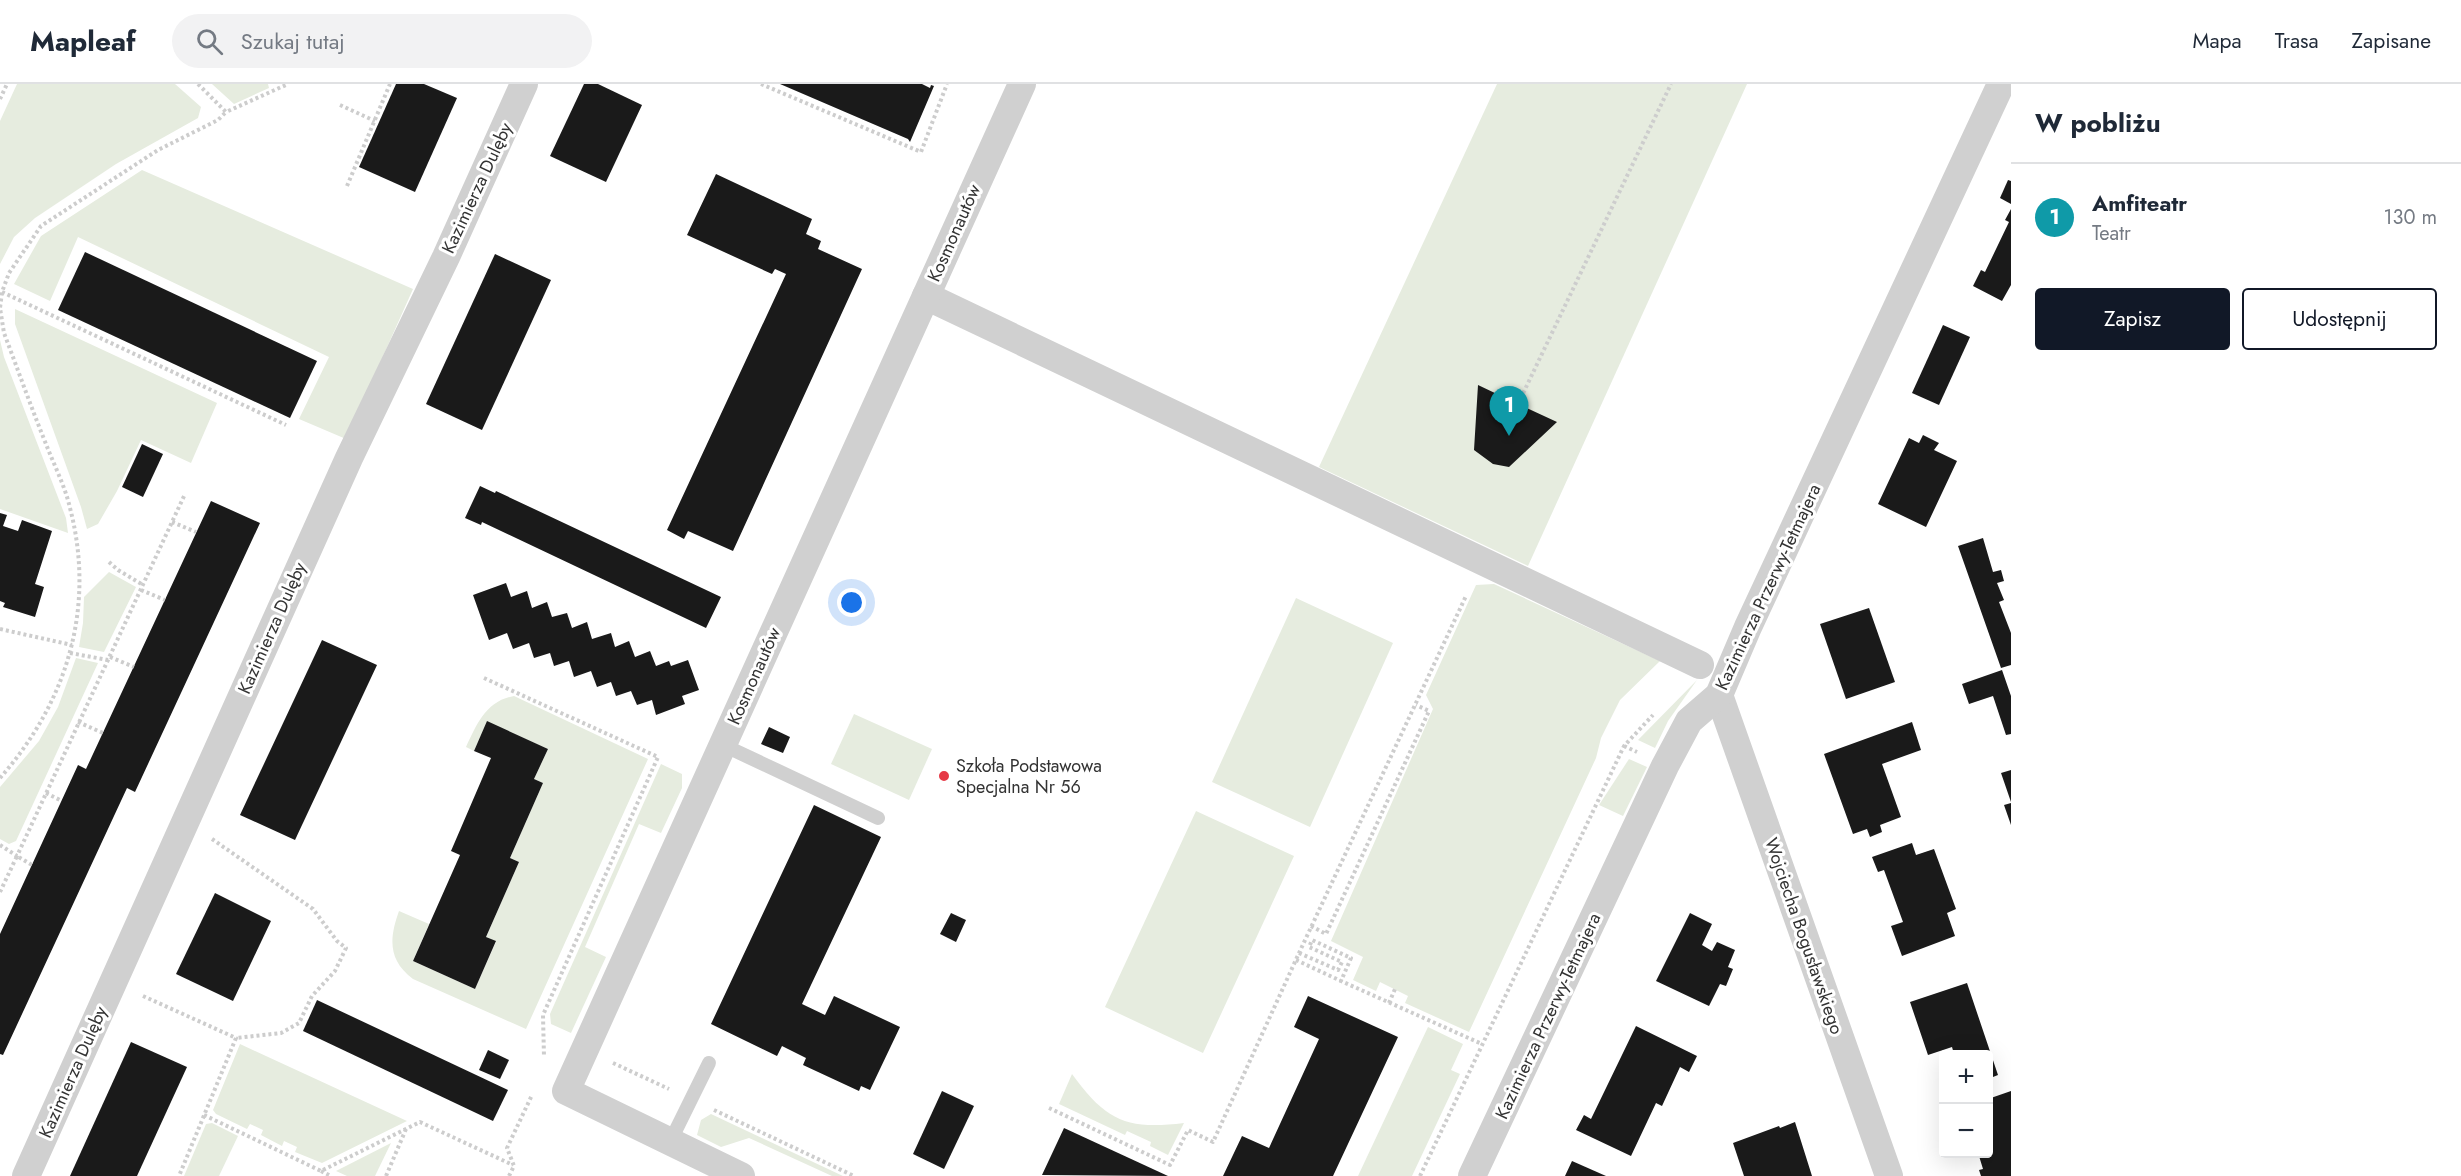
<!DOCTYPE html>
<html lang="pl">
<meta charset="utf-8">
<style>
body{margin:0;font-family:Jost,sans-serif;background:#f2f2f3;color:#1f2937}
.controls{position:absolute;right:18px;bottom:18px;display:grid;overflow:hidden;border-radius:6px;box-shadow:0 6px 24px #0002}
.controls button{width:54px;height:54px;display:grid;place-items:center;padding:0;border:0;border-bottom:2px solid #e0e1e3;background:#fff;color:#1f2937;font:30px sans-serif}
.you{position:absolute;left:852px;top:519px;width:21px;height:21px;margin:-15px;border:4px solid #fff;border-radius:50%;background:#1a73e8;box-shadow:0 0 0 9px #1a73e833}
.badge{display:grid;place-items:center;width:39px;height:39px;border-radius:50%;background:#111827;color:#fff;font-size:20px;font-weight:700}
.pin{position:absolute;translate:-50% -50px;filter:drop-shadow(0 2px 3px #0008)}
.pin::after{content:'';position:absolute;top:32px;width:21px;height:18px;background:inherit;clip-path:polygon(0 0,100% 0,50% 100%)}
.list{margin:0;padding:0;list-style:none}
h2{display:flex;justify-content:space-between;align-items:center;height:78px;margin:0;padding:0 24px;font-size:26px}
h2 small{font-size:20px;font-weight:400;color:#747a83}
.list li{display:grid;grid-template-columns:39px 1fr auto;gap:18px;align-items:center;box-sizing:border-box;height:108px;padding:0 24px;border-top:2px solid #e0e1e3}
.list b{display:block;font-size:22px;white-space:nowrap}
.list p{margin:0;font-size:20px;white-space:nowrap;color:#747a83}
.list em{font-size:20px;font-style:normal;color:#747a83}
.actions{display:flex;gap:12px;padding:18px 24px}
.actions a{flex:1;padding:14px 0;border:2px solid #111827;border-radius:6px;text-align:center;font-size:21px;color:#111827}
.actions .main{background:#111827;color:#fff}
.icon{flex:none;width:33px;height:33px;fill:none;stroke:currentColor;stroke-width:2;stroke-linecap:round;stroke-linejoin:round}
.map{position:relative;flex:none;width:2011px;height:1092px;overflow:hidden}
header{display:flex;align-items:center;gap:36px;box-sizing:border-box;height:84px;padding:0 30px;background:#fff;border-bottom:2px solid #e0e1e3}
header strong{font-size:28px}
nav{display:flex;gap:33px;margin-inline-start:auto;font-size:21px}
.search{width:420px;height:54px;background:#f2f2f3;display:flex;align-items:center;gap:15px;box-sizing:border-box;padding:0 21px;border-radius:33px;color:#747a83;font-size:22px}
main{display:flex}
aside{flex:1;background:#fff}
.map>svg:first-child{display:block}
.green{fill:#e6ecdf}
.building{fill:#1a1a1a}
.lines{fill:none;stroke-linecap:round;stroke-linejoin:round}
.path{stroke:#cdcdcd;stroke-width:4;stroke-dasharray:3 3;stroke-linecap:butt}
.lane{stroke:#d0d0d0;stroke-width:14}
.street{stroke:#d0d0d0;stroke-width:28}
.poi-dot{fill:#e63946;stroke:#fff;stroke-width:2}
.labels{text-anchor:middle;stroke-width:6;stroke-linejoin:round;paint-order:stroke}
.street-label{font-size:18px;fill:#333;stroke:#fff}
.poi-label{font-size:18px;fill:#333;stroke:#fff;text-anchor:start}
</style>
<header>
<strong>Mapleaf</strong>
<div class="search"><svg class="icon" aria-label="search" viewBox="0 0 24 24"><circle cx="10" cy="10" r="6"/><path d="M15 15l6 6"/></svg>Szukaj tutaj</div>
<nav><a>Mapa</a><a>Trasa</a><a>Zapisane</a></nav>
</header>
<main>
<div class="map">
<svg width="2011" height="1092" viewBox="0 0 2011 1092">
<rect width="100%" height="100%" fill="#fff"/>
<g class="green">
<path d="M17 0H175L201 23 198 34 116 80 35 134 14 153 0 180V37Z"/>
<path d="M212 0H268L269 4 234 20Z"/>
<path d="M1497 0H1747L1528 482 1319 383Z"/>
<path d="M142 86 413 205 346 355 299 335 329 273 78 153 50 217 14 200 41 152Z"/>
<path d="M15 225 217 319 191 379 141 356 117 407 98 440 87 445 81 423 15 240Z"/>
<path d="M0 256 4 273 66 434 68 449 0 425Z"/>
<path d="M109 488 136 503 104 568 79 563 83 539 84 513Z"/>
<path d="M1494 500 1660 577 1620 616 1601 654 1596 674 1469 948 1405 919 1408 912 1380 898 1376 907 1353 896 1363 873 1331 857 1433 625 1426 611 1476 501Z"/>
<path d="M1296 514 1393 559 1310 743 1212 698Z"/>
<path d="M76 574 98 579 16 757 9 760 0 755V703L39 657 58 623Z"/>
<path d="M1697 596 1668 637 1655 664 1638 656Z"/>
<path d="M514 612 648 675 526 945 413 895C388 876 389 855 399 827L429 840 413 877 475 905 496 858 486 853 519 778 510 774 543 699 534 695 548 665 487 638 474 667 466 663C477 640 486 617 514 612Z"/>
<path d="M854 630 932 665 909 716 831 680Z"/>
<path d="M1629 675 1647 683 1623 732 1599 721Z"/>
<path d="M661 680 682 690V704L661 749 639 740 585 863 606 873 571 949 551 940 550 930Z"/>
<path d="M1196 727 1294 772 1203 969 1105 923Z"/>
<path d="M1428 943 1463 960 1451 986 1460 990 1412 1092H1358Z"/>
<path d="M240 960 407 1037 322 1079 295 1068 297 1063 284 1057 282 1062 261 1051 263 1046 250 1040 247 1045 216 1030 213 1026Z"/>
<path d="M1072 990C1106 1037 1127 1046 1184 1039L1168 1071 1150 1062 1151 1058 1127 1047 1125 1051 1059 1020Z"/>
<path d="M711 1030 843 1092H832L749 1054 721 1063 697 1051 701 1036Z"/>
<path d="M212 1039 238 1052 219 1092H184L206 1040Z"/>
<path d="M391 1059 375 1092H347L336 1087Z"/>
</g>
<g class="building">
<path d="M396 0H424L457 14 415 108 359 83Z"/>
<path d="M584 0H598L642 21 606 98 550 72Z"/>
<path d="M780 0H922L930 4 931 1 934 2 910 58 908 55Z"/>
<path d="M716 90 812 135 806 150 821 157 818 165 862 185 733 467 688 447 684 455 667 446 786 190 775 185 772 190 687 151Z"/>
<path d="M2008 96 2011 97V120L2000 114Z"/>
<path d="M2011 125V201L2002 217 1973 202 1981 186 1985 188 2009 138 2005 136Z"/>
<path d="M85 168 317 277 290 334 58 226Z"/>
<path d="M495 170 551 196 482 346 426 320Z"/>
<path d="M1943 241 1970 253 1939 321 1912 309Z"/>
<path d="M1478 301 1518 320 1557 338 1509 383 1493 380 1474 366Z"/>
<path d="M1923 351 1939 359 1934 366 1957 377 1926 443 1878 420 1909 354 1919 359Z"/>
<path d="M142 360 163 370 143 413 122 403Z"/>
<path d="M480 402 495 409 496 407 721 513 706 544 482 438 481 441 465 434Z"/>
<path d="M211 417 260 439 135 708 127 704 3 971 0 970V850L78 681 86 685Z"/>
<path d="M0 429 7 431 3 442 18 447 22 436 52 447 35 500 44 503 35 533 3 523 5 519 0 517Z"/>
<path d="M1983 454 1993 488 2001 486 2004 497 1997 499 2004 516 1999 518 2011 549V581L2001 584 1958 462Z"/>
<path d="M506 499 511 513 527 507 532 524 547 518 552 533 567 529 572 544 587 538 592 555 611 549 615 563 629 557 635 573 650 567 656 582 669 577 671 582 688 576 699 606 682 612 685 620 656 631 652 616 637 621 631 607 616 612 611 598 597 603 591 587 574 593 569 577 554 582 550 569 534 574 529 559 513 565 507 549 489 556 473 511Z"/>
<path d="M1869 524 1895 598 1846 615 1820 540Z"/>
<path d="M322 556 377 581 295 756 240 731Z"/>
<path d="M2002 586 2011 612V650L2006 651 1993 612 1969 620 1962 600Z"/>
<path d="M487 637 548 665 534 695 543 699 510 774 519 778 486 853 496 857 475 905 413 877 460 771 451 767 491 674 474 667Z"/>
<path d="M1912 638 1921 666 1882 680 1901 733 1880 741 1882 748 1870 753 1867 745 1853 750 1824 670Z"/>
<path d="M769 643 790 653 783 669 761 660Z"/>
<path d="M2011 686V718L2001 689Z"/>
<path d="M2011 719V741L2004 721Z"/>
<path d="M814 721 881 753 802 920 825 931 834 912 900 943 870 1006 861 1002 859 1007 803 981 806 974 782 962 777 972 711 940Z"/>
<path d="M1912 759 1916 771 1934 765 1956 825 1947 829 1955 852 1902 872 1891 842 1903 838 1884 786 1878 788 1872 773Z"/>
<path d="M215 809 271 837 233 917 176 890Z"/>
<path d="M951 829 966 836 956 858 940 850Z"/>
<path d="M1690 829 1712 840 1702 861 1712 867 1717 858 1735 866 1728 883 1733 885 1726 902 1720 900 1709 922 1656 897Z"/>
<path d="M1967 899 1998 991 1988 995V970H1954L1952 963 1928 971 1910 918Z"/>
<path d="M1308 912 1398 953 1333 1092H1223L1242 1052 1269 1064 1319 955 1294 943Z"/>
<path d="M317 916 508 1006 493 1037 303 947Z"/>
<path d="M1636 942 1697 972 1689 988 1680 983 1662 1022 1656 1019 1631 1072 1576 1046 1584 1031 1591 1035Z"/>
<path d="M131 958 187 983 137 1092H70Z"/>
<path d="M488 966 509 976 500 995 479 986Z"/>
<path d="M942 1007 974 1022 944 1085 913 1070Z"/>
<path d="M2011 1007V1092H1981L1979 1086 1983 1085 1979 1072 1975 1073 1973 1070H1988V1015Z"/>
<path d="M1795 1038 1812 1092H1744L1733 1059 1779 1042 1780 1044Z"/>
<path d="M1064 1044 1168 1092 1042 1091Z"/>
<path d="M1572 1077 1606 1092H1565Z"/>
</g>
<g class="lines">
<g class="path">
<path d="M198 0 226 28 288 0"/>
<path d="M761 0 921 68 947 0"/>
<path d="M0 15 7 0"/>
<path d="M340 21 375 37"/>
<path d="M347 102 390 0"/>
<path d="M2 208 286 341"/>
<path d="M1518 320 1671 0"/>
<path d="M172 438 196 448"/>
<path d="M109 478 118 486 143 501"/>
<path d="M141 506 165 516"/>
<path d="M0 545 72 561"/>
<path d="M70 569 108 576"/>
<path d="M110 573 134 583"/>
<path d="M484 594 658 673 543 931 544 973"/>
<path d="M78 638 103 649"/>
<path d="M1624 662 1637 668"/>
<path d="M0 694C67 618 96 524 70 424 65 402 54 381 46 360 31 323 18 286 4 249L0 224 2 208 9 189 41 142 158 66 218 36 226 28"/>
<path d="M46 709 62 717"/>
<path d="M212 755 313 825 337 857 346 864 335 887 312 912 299 939 281 949 236 954"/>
<path d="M0 761 17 772 185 410"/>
<path d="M0 808 17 772 32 781"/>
<path d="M1311 842 1326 850 1429 627 1416 621"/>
<path d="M1299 869 1338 886 1342 878 1309 863 1312 856 1351 874 1341 897 1482 960"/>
<path d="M1296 876 1341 897"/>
<path d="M143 912 236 954 179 1092"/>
<path d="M1389 919 1395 905"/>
<path d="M613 979 669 1005"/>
<path d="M1049 1024 1170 1081 1188 1046 1213 1058 1299 869 1466 512"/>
<path d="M714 1026 854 1092"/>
<path d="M204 1031 321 1087 420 1038 513 1081"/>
<path d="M321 1087 331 1092"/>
<path d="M386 1092 406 1045"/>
<path d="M509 1092 514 1082 507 1064 532 1011"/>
<path d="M1420 1092 1624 662 1653 631"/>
</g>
<g class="lane">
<path d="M723 661 878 734"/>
<path d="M670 1058 709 979"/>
</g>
<g class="street">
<path d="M926 212 1700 581"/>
<path d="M1719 611 1889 1092"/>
<path d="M26 1092 349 374 446 173 524 0"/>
<path d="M741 1092 566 1007 1022 0"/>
<path d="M1472 1092 1665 682 1689 637 1719 611 1748 543 2001 0"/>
</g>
</g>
<circle class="poi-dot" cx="944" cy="692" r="6"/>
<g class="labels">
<g class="street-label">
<text transform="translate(477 104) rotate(-65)" y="6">Kazimierza Dulęby</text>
<text transform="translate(954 149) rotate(-66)" y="6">Kosmonautów</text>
<text transform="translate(1768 503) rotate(-65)" y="6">Kazimierza Przerwy-Tetmajera</text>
<text transform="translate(272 544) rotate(-66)" y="6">Kazimierza Dulęby</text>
<text transform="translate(754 592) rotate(-66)" y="6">Kosmonautów</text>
<text transform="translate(1804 852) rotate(71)" y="6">Wojciecha Bogusławskiego</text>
<text transform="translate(1548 932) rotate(-65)" y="6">Kazimierza Przerwy-Tetmajera</text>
<text transform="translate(73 988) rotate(-66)" y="6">Kazimierza Dulęby</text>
</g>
<g class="poi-label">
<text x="956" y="688">Szkoła Podstawowa<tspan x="956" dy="21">Specjalna Nr 56</tspan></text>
</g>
</g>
</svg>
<div class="controls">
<button>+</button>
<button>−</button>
</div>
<div class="you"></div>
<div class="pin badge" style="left:1509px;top:352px;background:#0f9aa8">1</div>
</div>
<aside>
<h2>W pobliżu<small></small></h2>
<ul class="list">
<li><span class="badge" style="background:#0f9aa8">1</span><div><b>Amfiteatr</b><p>Teatr</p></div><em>130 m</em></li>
</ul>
<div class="actions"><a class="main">Zapisz</a><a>Udostępnij</a></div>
</aside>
</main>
